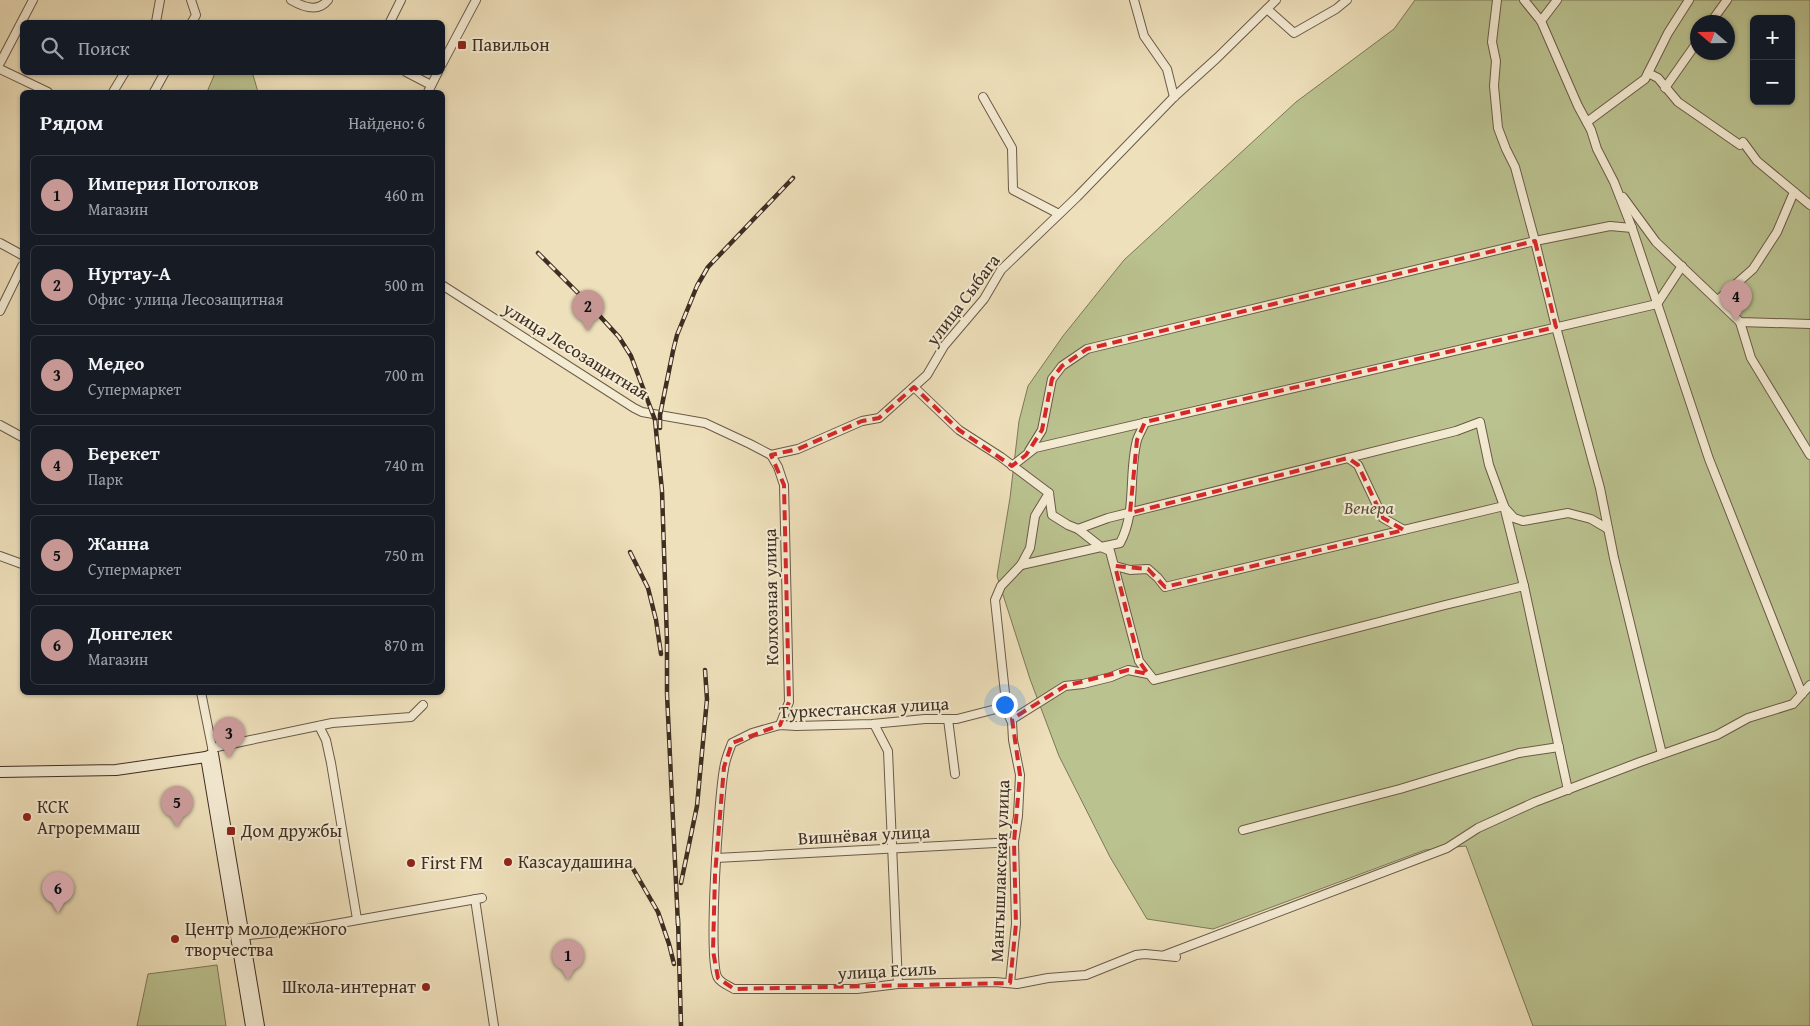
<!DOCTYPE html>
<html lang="ru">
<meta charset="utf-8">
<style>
body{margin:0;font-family:"Gentium Book Plus",serif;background:#242831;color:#f1f3f6}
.controls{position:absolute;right:15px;top:15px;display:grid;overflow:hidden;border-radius:8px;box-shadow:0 1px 4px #0004}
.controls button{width:45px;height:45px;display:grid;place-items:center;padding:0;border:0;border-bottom:1px solid #363941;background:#171b24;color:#f1f3f6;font:25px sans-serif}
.compass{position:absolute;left:1690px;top:15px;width:45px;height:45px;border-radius:50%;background:#171b24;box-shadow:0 1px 4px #0004;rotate:290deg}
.you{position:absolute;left:1004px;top:704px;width:18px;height:18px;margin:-12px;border:4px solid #fff;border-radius:50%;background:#1a73e8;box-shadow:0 0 0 8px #1a73e833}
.badge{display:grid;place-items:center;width:32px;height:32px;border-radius:50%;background:#c59692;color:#111;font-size:16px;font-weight:700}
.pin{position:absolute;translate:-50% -41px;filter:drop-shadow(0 1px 2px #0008)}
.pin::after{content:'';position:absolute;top:26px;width:18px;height:15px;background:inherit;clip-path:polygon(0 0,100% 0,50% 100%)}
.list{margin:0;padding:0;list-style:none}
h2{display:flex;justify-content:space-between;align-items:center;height:65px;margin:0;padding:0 20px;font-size:21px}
h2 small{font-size:16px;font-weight:400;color:#9ea1a6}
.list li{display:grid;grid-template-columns:32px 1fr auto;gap:15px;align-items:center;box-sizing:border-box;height:80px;margin:0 10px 10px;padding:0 10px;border:1px solid #363941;border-radius:8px}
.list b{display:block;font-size:19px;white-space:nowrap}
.list p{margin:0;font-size:16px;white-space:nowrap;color:#9ea1a6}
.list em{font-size:16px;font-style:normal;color:#9ea1a6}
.icon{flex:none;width:28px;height:28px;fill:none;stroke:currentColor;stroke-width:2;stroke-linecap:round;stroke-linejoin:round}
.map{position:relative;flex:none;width:1810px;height:1026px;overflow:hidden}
.search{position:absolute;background:#171b24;box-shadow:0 1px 4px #0004;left:20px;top:20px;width:425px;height:55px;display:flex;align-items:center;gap:12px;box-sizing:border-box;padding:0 18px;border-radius:8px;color:#9ea1a6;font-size:19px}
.panel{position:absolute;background:#171b24;box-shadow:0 1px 4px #0004;left:20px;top:90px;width:425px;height:605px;border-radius:8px}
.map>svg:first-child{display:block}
.green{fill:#bac28f;stroke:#7c7858;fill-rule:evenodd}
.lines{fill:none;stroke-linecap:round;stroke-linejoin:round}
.minor-casing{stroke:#6b5a48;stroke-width:10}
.secondary-casing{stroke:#3f2e22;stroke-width:12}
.minor{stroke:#f4ebd3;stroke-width:8}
.secondary{stroke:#f4ebd3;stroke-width:10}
.rail-casing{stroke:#3f2e22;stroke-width:4.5}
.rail{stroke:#f4ebd3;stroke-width:2.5;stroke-dasharray:8;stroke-linecap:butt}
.marked{fill:none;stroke:#d62828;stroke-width:4;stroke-dasharray:10 6;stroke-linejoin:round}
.poi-dot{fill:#8f2418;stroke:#f4ebd3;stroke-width:2}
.labels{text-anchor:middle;stroke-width:4;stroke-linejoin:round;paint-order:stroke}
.poi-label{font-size:18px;fill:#3f2e22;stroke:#f4ebd3;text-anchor:start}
.street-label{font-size:18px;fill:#3f2e22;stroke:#f4ebd3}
.park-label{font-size:18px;font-style:italic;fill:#584c38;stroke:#f4ebd3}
</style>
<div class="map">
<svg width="1810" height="1026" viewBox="0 0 1810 1026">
<rect width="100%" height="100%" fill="#eee0bb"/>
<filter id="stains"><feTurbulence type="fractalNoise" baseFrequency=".004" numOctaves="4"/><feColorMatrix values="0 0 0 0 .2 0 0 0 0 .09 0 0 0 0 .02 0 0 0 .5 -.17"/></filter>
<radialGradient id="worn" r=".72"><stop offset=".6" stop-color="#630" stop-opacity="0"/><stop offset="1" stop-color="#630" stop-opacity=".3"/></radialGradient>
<g class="green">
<path d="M1415 0H1810V1026H1533L1466 846 1425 850 1213 929 1147 919 1110 857 1059 756 1030 679 997 576 1010 498 1019 421 1028 386 1063 336 1124 260 1296 102 1394 29ZM1754 19H1791V101H1754ZM1698 22H1728V52H1698Z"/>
<path d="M215 73H248L253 75 258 92H207Z"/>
<path d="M217 965 226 1026H137L148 974Z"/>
</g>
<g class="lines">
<g class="minor-casing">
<g id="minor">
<path d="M191 0 196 15 192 22"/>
<path d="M291 0C303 7 318 13 328 0"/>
<path d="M1134 0 1144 36 1167 69 1174 97"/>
<path d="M1497 0 1492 42 1496 61 1494 86 1498 128 1506 149 1515 167 1535 241 1556 327 1600 488 1614 558 1662 754"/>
<path d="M1524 0 1541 21 1578 106 1591 130 1597 149 1614 182 1632 228 1709 459 1802 694"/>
<path d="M1267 9 1294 33 1336 9 1347 0"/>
<path d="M1541 21 1557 0"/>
<path d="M156 22 160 0"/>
<path d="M390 22 401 0"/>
<path d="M1711 22 1727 0"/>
<path d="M0 63 33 0"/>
<path d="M442 64 476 0"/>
<path d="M0 69 48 92"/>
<path d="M406 72 431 85"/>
<path d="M1648 73 1658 78 1678 102 1740 145"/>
<path d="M1665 88 1698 41"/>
<path d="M113 92 125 72"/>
<path d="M154 92 165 72"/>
<path d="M428 92 438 72"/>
<path d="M983 97 1012 148 1013 190 1059 214"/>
<path d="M1587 122 1645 79 1668 33 1689 0"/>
<path d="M1743 142 1757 161 1810 205"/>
<path d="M1623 197 1656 242 1740 322 1810 324"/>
<path d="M0 243 22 255"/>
<path d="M442 285 634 408 642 412 705 423 750 444 771 455 778 467 784 485 789 702 780 725"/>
<path d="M1718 300 1753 269 1777 232 1794 192"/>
<path d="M0 311 22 266"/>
<path d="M1740 322 1751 358 1810 455"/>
<path d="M914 387 959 430 1001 457 1049 493 1052 515 1068 525 1078 529 1108 518 1456 431 1480 422 1489 465 1504 506 1524 586 1568 790"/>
<path d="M0 425 22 437"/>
<path d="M1029 451 1042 430 1052 379 1062 366 1087 349 1535 241 1610 226 1632 228"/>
<path d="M771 455 798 449 862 421 879 418 927 375 944 346 984 299 1001 270 1077 197 1174 97 1217 58 1276 0"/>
<path d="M1348 458 1358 465 1383 518 1404 530"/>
<path d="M1012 466 1035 448 1657 304 1682 266"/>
<path d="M1505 508 1514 518 1523 521 1568 513 1591 519 1608 529"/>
<path d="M1078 529 1101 547 1120 543C1137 512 1128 474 1137 440 1139 434 1143 428 1145 422"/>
<path d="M0 556 22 564"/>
<path d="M1021 565 1101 547 1110 551 1139 661 1154 680 1445 605 1524 586"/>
<path d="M1115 566 1130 570 1148 569 1158 578 1165 587 1504 506"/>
<path d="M201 692 213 752"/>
<path d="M1007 712 995 600 1001 586 1021 565 1030 548 1035 516 1049 493"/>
<path d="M948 719 955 774"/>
<path d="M1011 720 1065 686 1083 684 1111 677 1128 670 1148 674"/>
<path d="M874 724 888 751 898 984"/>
<path d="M319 726 326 740 331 763 357 919"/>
<path d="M212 748 332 723 411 717 423 705"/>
<path d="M1243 830 1400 789 1519 753 1559 747"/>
<path d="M716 858 1014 842"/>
<path d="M475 899 494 1026"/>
<path d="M240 936 307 929 482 898"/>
<path d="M1165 955 1447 848 1478 828 1535 802 1640 762 1717 735 1748 718 1793 704 1810 685"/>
<path d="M1010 983 1016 924 1014 842 1018 816 1020 775 1013 740 1012 722 1007 712 996 709 957 719H925L872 724 796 726 780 725 752 733 732 743C729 751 725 760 724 769 719 795 707 964 718 978 721 983 729 986 734 989H857L898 984 995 982 1017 984 1048 978 1086 975 1136 955 1145 954 1176 957"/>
</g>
</g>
<g class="secondary-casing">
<g id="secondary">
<path d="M206 757 251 1026"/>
<path d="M0 772 116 770 206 757 213 754 259 1026"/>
</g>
</g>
<use href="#minor" class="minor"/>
<use href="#secondary" class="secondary"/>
<g class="rail-casing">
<g id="rail">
<path d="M538 253 585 300 619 337 631 356 655 420 662 491 667 641V694L678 925"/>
<path d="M660 428V415L673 351 677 335 697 286 708 267 793 178"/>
<path d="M630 552 648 588 656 620 661 654"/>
<path d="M628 860 658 912 669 944 674 964"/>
<path d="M681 883 697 806 707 699 705 670"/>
<path d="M678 918 681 1026"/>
</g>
</g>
<use href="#rail" class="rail"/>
</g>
<path class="marked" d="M1535 241 1556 327 1145 422 1137 440 1130 513 1348 458 1358 465 1383 518 1404 530 1165 587 1148 569 1115 566 1139 661 1148 674 1128 670 1065 686 1012 719 1020 775 1014 842 1016 924 1010 983 734 989 718 978 713 951 715 875 724 767 732 743 780 725 789 702 784 485 771 455 798 449 862 421 879 418 914 387 959 430 1012 466 1026 455 1042 430 1052 379 1062 366 1087 349Z"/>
<g class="poi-dot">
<rect x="457" y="40" width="10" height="10" rx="2.5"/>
<circle cx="27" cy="817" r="5"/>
<rect x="226" y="826" width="10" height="10" rx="2.5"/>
<circle cx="508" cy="862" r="5"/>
<circle cx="411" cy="863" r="5"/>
<circle cx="175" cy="939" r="5"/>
<circle cx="426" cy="987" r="5"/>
</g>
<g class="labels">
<g class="poi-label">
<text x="472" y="51">Павильон</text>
<text x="37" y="813">КСК<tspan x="37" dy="21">Агрореммаш</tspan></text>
<text x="241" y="837">Дом дружбы</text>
<text x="518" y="868">Казсаудашина</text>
<text x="421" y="869">First FM</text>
<text x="185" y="935">Центр молодежного<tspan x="185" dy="21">творчества</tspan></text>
<text x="416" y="993" text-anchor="end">Школа-интернат</text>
</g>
<g class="street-label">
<text transform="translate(963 300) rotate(-53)" y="6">улица Сыбага</text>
<text transform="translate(576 351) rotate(32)" y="6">улица Лесозащитная</text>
<text transform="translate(771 597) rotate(-91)" y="6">Колхозная улица</text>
<text transform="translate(864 708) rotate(-3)" y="6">Туркестанская улица</text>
<text transform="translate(864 835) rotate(-3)" y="6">Вишнёвая улица</text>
<text transform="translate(1000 871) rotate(-88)" y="6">Мангышлакская улица</text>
<text transform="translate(887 971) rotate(-3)" y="6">улица Есиль</text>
</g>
<g class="park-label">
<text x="1369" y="514">Венера</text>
</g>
</g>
<rect width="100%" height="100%" filter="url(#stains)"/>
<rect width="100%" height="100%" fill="url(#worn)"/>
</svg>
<div class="controls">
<button>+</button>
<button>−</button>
</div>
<svg class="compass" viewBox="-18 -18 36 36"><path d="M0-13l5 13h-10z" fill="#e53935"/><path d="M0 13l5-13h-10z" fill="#9ea1a6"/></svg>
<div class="you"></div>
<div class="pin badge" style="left:568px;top:980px">1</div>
<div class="pin badge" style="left:588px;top:331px">2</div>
<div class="pin badge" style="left:229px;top:758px">3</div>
<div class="pin badge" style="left:1736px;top:321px">4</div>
<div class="pin badge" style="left:177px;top:827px">5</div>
<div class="pin badge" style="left:58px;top:913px">6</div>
<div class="search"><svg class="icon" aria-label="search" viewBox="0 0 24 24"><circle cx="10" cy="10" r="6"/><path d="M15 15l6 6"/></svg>Поиск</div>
<section class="panel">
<h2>Рядом<small>Найдено: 6</small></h2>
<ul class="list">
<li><span class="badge">1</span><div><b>Империя Потолков</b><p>Магазин</p></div><em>460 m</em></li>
<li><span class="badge">2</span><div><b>Нуртау-А</b><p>Офис · улица Лесозащитная</p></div><em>500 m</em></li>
<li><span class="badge">3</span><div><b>Медео</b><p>Супермаркет</p></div><em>700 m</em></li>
<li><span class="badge">4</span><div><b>Берекет</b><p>Парк</p></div><em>740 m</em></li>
<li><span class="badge">5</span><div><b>Жанна</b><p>Супермаркет</p></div><em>750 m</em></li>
<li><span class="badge">6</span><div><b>Донгелек</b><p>Магазин</p></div><em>870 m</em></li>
</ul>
</section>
</div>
